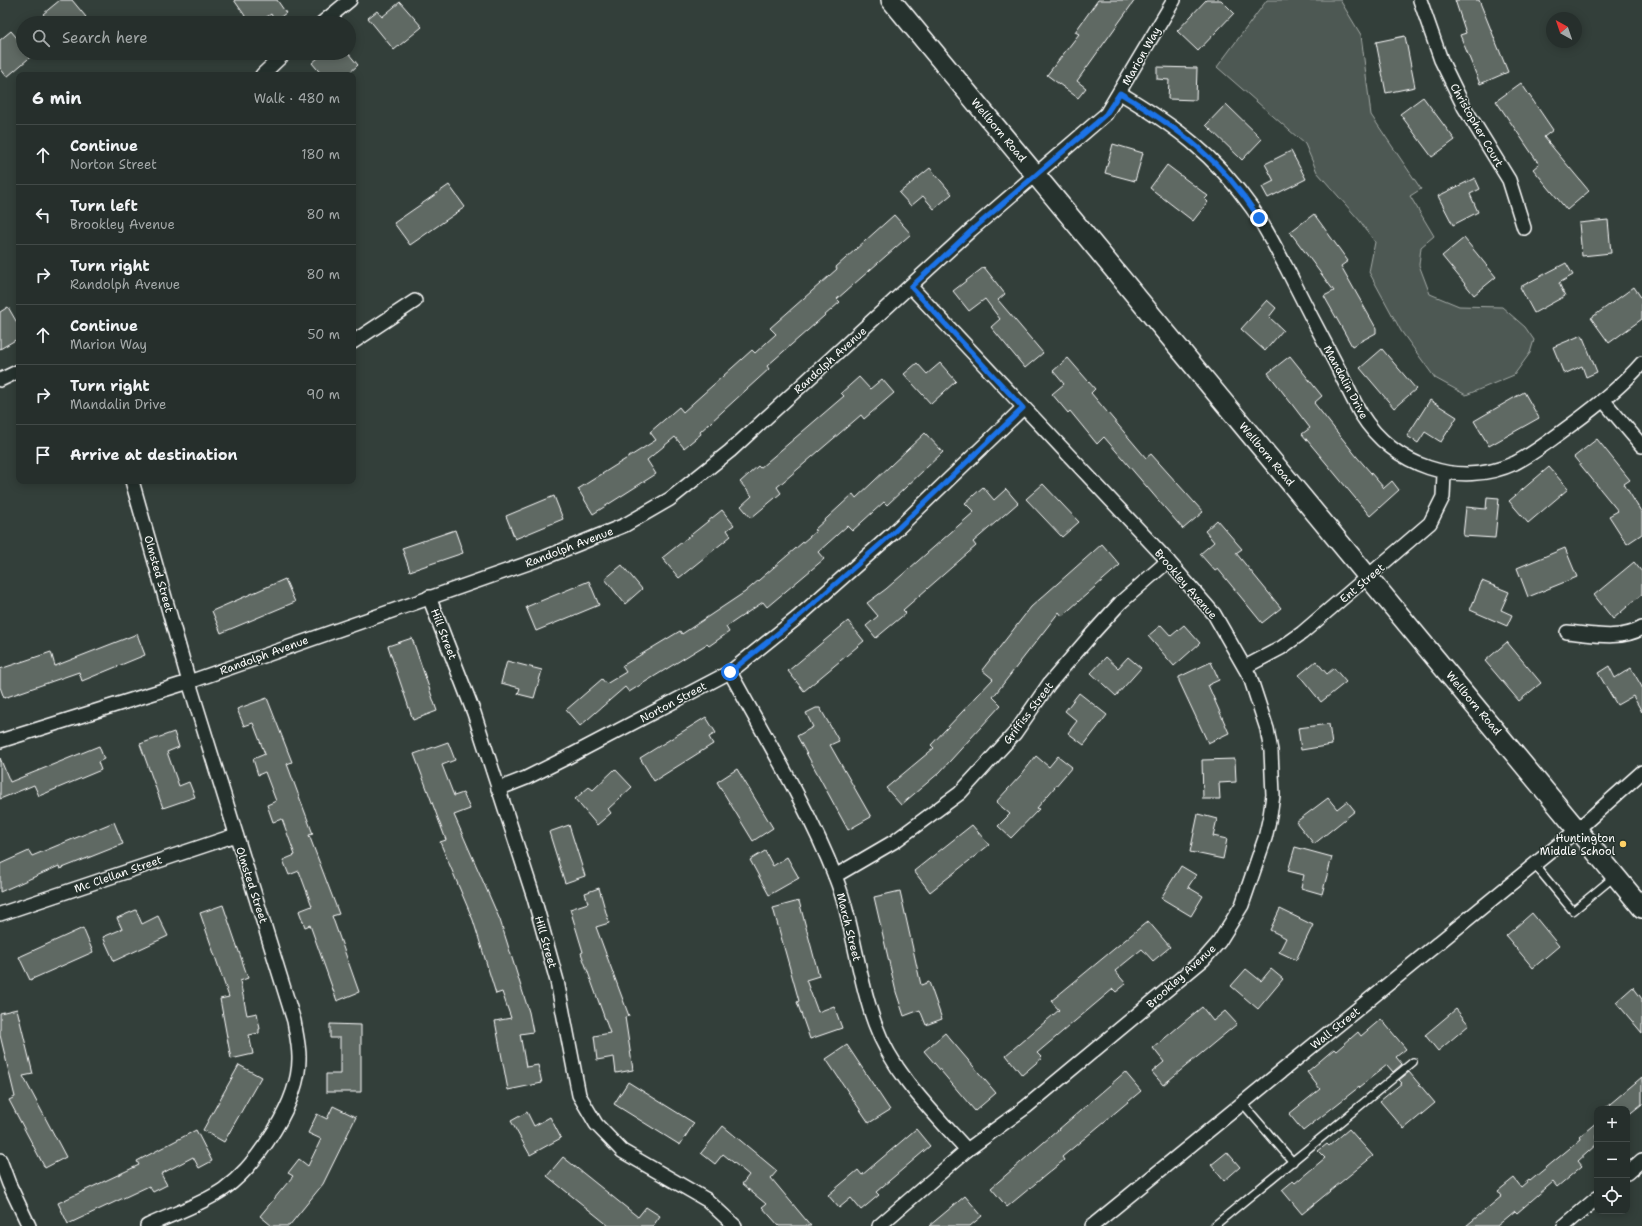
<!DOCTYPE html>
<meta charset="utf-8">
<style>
body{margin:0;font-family:"Shantell Sans",sans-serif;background:#323b38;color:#f1f3f6}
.controls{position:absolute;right:12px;bottom:12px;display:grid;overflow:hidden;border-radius:8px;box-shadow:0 2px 10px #0003}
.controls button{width:36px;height:36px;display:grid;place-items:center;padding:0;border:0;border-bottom:1px solid #424a48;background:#262f2c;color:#f1f3f6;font:20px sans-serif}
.compass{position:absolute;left:1546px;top:12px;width:36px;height:36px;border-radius:50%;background:#262f2c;box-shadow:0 2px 10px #0003;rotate:320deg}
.stop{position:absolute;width:12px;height:12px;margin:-9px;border:3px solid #1a73e8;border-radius:50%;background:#fff}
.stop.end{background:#1a73e8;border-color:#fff;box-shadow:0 1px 4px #0008}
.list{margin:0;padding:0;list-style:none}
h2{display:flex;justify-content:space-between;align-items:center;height:52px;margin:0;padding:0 16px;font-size:17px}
h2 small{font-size:13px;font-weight:400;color:#a4a9a9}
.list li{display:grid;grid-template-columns:26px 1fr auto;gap:12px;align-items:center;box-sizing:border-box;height:60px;padding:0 16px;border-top:1px solid #424a48}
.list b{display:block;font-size:15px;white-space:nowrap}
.list p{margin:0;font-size:13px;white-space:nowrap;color:#a4a9a9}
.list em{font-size:13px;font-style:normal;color:#a4a9a9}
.icon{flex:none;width:22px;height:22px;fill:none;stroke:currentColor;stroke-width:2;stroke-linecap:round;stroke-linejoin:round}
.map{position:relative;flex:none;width:1642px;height:1226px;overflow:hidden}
.search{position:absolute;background:#262f2c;box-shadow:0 2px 10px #0003;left:16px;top:16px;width:340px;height:44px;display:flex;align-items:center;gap:10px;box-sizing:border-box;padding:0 14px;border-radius:22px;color:#a4a9a9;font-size:15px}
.panel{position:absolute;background:#262f2c;box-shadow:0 2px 10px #0003;left:16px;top:72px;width:340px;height:412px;border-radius:8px}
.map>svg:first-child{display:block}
.green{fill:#4d5853;stroke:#a6aca9}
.building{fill:#5f6964;stroke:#fff}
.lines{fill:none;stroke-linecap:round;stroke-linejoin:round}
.lane-casing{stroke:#fff;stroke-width:10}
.street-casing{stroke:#fff;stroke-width:16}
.secondary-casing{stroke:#fff;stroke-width:22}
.lane{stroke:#26332d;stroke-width:7}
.street{stroke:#26332d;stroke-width:13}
.secondary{stroke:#26332d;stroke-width:19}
.route{stroke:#1a73e8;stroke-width:5}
.poi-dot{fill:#ffd166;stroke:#26332d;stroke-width:1.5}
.labels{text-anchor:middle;stroke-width:3;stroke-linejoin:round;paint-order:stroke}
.street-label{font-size:11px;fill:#fff;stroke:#26332d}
.poi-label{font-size:11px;fill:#fff;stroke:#26332d;text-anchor:end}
</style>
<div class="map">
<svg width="1642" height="1226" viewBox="0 0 1642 1226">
<rect width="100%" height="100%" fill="#333f3a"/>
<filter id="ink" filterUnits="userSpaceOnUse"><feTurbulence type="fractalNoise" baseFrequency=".025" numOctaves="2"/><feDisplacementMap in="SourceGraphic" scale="8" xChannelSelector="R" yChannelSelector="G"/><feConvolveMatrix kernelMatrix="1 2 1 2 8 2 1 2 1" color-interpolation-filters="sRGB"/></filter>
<g filter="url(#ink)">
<path class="green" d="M1267 0H1340L1361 35 1371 115 1421 189 1410 196 1434 236 1421 247 1419 265 1430 294 1459 306 1502 307 1525 327 1534 340 1530 353 1514 375 1466 395 1435 378 1401 331 1369 272 1375 242 1360 221 1317 172 1305 144 1217 67Z"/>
<g class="building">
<path d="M60 0H72L86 17 78 23H50L43 14Z"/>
<path d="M234 0H277L286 13 275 21 271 14 258 23H250Z"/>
<path d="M1098 0H1135L1077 81 1086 88 1078 98 1047 75 1079 34 1075 32Z"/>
<path d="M1206 0H1221L1234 13 1198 51 1177 31Z"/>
<path d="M1455 0H1479L1508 72 1480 84 1460 35 1466 33Z"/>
<path d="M400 2 422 27 394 50 368 18 377 11 382 17Z"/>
<path d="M11 31 23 45V53H35L7 77 0 68V40Z"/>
<path d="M1405 36 1415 87 1386 93 1376 42Z"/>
<path d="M324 53H348L358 65 347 75H322L312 63Z"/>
<path d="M1157 67 1197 68 1196 100 1168 99 1169 80 1157 79Z"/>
<path d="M1521 83 1553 130 1544 137 1589 191 1567 210 1533 169 1539 164 1496 101Z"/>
<path d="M1423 97 1455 140 1432 157 1400 114Z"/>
<path d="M1226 104 1262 139 1242 160 1206 125Z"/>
<path d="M1113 144 1143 153 1135 181 1105 173Z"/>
<path d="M1291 151 1306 179 1268 198 1262 187 1274 181 1265 164Z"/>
<path d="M1167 165 1208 196 1205 199 1208 202 1193 221 1150 188Z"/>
<path d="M930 168 952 194 934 209 923 196 911 206 899 193Z"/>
<path d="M1475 178 1480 189 1470 194 1478 212 1453 225 1438 196Z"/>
<path d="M449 185 465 207 410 245 394 223Z"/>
<path d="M1314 214 1348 261 1341 266 1376 328V333L1352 346 1324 296 1334 291 1290 232Z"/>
<path d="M894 215 911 234 837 299 840 302 767 366 769 369 700 432 701 434 684 448 675 437 647 460 656 474 593 514 578 489 656 440 650 432 679 407 683 412 752 350 755 353 776 334 770 328 837 269 836 267Z"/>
<path d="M1608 220 1611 253 1582 256 1579 223Z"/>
<path d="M1464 238 1496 277 1474 295 1442 256Z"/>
<path d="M1566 263 1573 275 1559 283 1565 296 1534 313 1520 287Z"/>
<path d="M984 267 1005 294 998 300 1043 353 1025 368 991 327 1000 319 985 299 969 311 953 291Z"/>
<path d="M1634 287 1642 299V319L1609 343 1591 318Z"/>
<path d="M1267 300 1276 308 1269 317 1283 330 1265 351 1241 329Z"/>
<path d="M8 307 19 326V338L0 349V312Z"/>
<path d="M1582 335 1597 372 1586 377 1582 366 1564 374 1553 347Z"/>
<path d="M1382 349 1416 389 1394 408 1360 368Z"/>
<path d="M1290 356 1322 396 1314 403 1357 457 1384 488 1392 481 1399 490 1370 516 1302 434 1310 428 1268 373Z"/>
<path d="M1068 358 1095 389 1091 393 1146 458 1151 454 1203 512 1183 529 1104 437 1097 444 1070 411 1068 413 1052 394 1064 384 1053 371Z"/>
<path d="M917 363 927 374 940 363 956 381 931 404 904 374Z"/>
<path d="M859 377 870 389 882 379 894 393 864 419 861 415 777 487 781 493 751 518 741 506 752 496 740 482 758 466 760 468 844 396 841 393Z"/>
<path d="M1524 392 1539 418 1489 446 1474 421Z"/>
<path d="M1430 400 1457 417 1441 442 1425 432 1418 443 1407 436Z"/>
<path d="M925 433 943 452 887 505 884 502 852 531 847 526 818 552 824 559 767 607 763 602 726 627 729 632 709 646 707 644 629 692 625 687 580 726 566 710 602 679 606 684 626 672 622 666 680 631 682 634 745 592 816 531 814 530 853 494 856 498Z"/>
<path d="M1597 439 1630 480 1624 484 1642 513V534L1627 544 1609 516 1618 511 1574 457Z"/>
<path d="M1549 467 1568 489 1528 523 1509 501Z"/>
<path d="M1043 484 1079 522 1062 537 1026 499Z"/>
<path d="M983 487 994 500 1006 489 1018 503 973 542 976 546 903 610 906 613 876 638 866 626 878 616 867 603 886 589 974 512 965 503Z"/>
<path d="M554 496 563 519 515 539 506 516Z"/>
<path d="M1487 497 1499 498 1495 538 1463 536 1466 507 1486 509Z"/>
<path d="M722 510 734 525 727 530 731 536 679 578 662 558Z"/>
<path d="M1217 520 1242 549 1236 553 1281 608 1262 623 1218 569 1215 571 1200 554 1214 542 1205 531Z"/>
<path d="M455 530 463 553 410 571 402 548Z"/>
<path d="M1102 544 1120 565 1062 616 1059 612 993 697 1001 705 940 772 901 805 886 788 934 748 931 745 993 679 982 670 1031 607Z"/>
<path d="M1565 548 1577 577 1528 597 1517 568Z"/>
<path d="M1634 562 1642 572V594L1613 619 1594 595Z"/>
<path d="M622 565 642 589 625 604 605 579Z"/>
<path d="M285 579 295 602 221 633 212 611Z"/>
<path d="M589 581 599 605 536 631 526 607Z"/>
<path d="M1482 581 1509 592 1501 610 1512 615 1507 626 1470 610Z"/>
<path d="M848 621 864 641 804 691 788 671Z"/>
<path d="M1161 625 1171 636 1184 625 1200 643 1174 666 1148 636Z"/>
<path d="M137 634 145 655 82 681 79 672 4 698 0 687V669L51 652 55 666Z"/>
<path d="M412 638 437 711 413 720 388 646Z"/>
<path d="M1507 642 1541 683 1519 701 1485 661Z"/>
<path d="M1106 657 1118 668 1128 657 1141 668 1116 696 1091 673Z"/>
<path d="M507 661 542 670 534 698 518 694 520 688 501 683Z"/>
<path d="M1316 661 1327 674 1334 668 1346 682 1321 702 1299 675Z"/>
<path d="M1211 662 1219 680 1208 685 1229 733 1208 743 1179 681V677Z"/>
<path d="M1609 666 1615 678 1631 668 1642 687V712L1633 696 1617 705 1598 673Z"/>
<path d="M1079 693 1107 715 1084 745 1068 733 1077 721 1065 711Z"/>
<path d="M267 698 292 762 287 764 313 834 309 835 339 914 332 916 359 992 337 1001 310 925 305 927 299 911 312 906 299 871 289 875 283 860 295 855 282 819 273 822 267 805 276 801 265 772 258 775 253 759 265 754 253 723 244 726 237 709Z"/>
<path d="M816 708H820L839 741 830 745 871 817 848 830 797 736 813 727 806 713Z"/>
<path d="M706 717 716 733 709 737 713 744 654 781 640 758Z"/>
<path d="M1329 724 1332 745 1301 750 1298 728Z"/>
<path d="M174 732 179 747 167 752 179 786 189 782 195 797 163 808 140 744Z"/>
<path d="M448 742 455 760 442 765 454 796 463 793 470 809 454 815 500 920 529 1012 533 1032 520 1034 526 1067 538 1065 542 1083 508 1090 495 1021 511 1018 502 992 496 994 473 920 440 842 446 840 414 754Z"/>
<path d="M99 746 104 759 98 762 101 770 39 796 34 785 0 799V758L10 782Z"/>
<path d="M1036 756 1049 767 1058 756 1072 767 1037 808 1039 809 1011 838 998 826 1010 814 996 802 1021 775Z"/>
<path d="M1235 759 1236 782 1219 783 1220 799H1203L1202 760Z"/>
<path d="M615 769 632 787 608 809 611 813 597 825 575 799 589 787 593 790Z"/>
<path d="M737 769 773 828 753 841 717 782Z"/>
<path d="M1328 798 1337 809 1347 801 1355 811 1314 844 1296 822Z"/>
<path d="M1198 814 1217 819 1213 836 1227 839 1223 859 1190 852Z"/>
<path d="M114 822 123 844 60 869 59 866 0 892V864L29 851 32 856Z"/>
<path d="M569 825 585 876 565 883 549 832Z"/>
<path d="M972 825 989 845 930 892 914 871Z"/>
<path d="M1295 847 1332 857 1322 894 1301 888 1304 875 1288 871Z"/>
<path d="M765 851 773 866 787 857 799 878 769 895 750 860Z"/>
<path d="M1181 866 1196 875 1188 887 1203 896 1191 916 1161 898Z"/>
<path d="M599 888 609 923 596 927 629 1016 625 1017 633 1070 616 1073 614 1057 597 1060 594 1036 610 1033 581 953 583 952 570 909 588 903 585 893Z"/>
<path d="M900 891 921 985 929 982 942 1019 926 1025 920 1010 904 1016 896 992 874 897Z"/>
<path d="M799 901 819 976 806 980 818 1012 834 1006 842 1028 810 1039 797 1002 799 1001 773 908Z"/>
<path d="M223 905 248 978 240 981 247 1015 257 1013 260 1029H259V1033L249 1035 253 1054 231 1059 220 999 229 997 200 913Z"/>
<path d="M1280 909 1313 925 1296 960 1279 952 1286 938 1270 930Z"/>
<path d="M136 910 142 924 158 916 168 936 114 961 103 937 122 929 117 918Z"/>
<path d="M1532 913 1559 946 1533 968 1506 936Z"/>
<path d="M1148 921 1170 947 1153 961 1142 949 1115 971 1126 984 1116 992 1113 989 1037 1053 1042 1058 1022 1075 1006 1055 1059 1010 1051 1001Z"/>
<path d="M83 928 93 952 30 980 19 957Z"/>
<path d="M1246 969 1261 981 1271 969 1283 979 1258 1009 1231 986Z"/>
<path d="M1633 987 1642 999V1033L1616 1002Z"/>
<path d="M1202 1007 1213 1021 1225 1011 1237 1024 1163 1085 1152 1072 1164 1062 1153 1048Z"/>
<path d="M17 1009 33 1074 23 1076 66 1157 45 1168 9 1100 15 1097 0 1035V1013Z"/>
<path d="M1456 1009 1469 1025 1438 1051 1425 1035Z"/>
<path d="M1381 1019 1406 1049 1396 1057 1402 1064 1393 1072 1387 1065 1303 1131 1289 1114 1320 1089 1307 1072 1334 1049 1336 1051 1358 1032 1361 1036Z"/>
<path d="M330 1024 361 1025V1092H326V1074H340V1038H330Z"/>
<path d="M945 1033 996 1093 975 1111 924 1051Z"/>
<path d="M847 1045 890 1110 869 1123 826 1059Z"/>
<path d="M239 1065 261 1077 224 1142 203 1130Z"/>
<path d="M1125 1072 1141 1091 1062 1157 1064 1160 1007 1207 991 1188Z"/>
<path d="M1409 1072 1435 1103 1404 1129 1380 1101 1402 1083 1399 1080Z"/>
<path d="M1642 1077V1104L1627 1116V1109H1604Z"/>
<path d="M628 1082 694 1123 680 1145 614 1104Z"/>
<path d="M333 1106 356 1117 323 1184 289 1226H272L260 1216 293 1176 288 1173 299 1159 308 1166 321 1139 308 1133 317 1114 327 1119Z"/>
<path d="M527 1112 534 1126 550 1117 561 1138 530 1155 511 1121Z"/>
<path d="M1597 1122V1144L1578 1161 1582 1166 1557 1187 1553 1182 1517 1213 1515 1211 1497 1226H1466L1502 1196 1498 1191 1514 1178 1521 1187 1529 1180 1530 1181 1581 1139 1580 1136Z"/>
<path d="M723 1126 777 1171 771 1178 811 1226H779L762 1207 766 1204 742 1184 749 1175 723 1154 715 1164 701 1153Z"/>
<path d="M916 1129 930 1146 876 1192 879 1195 861 1210 851 1198 839 1208 828 1195 858 1170 862 1175Z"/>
<path d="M1349 1129 1373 1156 1302 1214 1282 1190 1293 1181 1295 1183 1325 1158 1318 1151 1327 1144 1329 1146Z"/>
<path d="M196 1130 212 1161 199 1168 193 1157 161 1174 167 1185 153 1192 149 1186 68 1224 58 1203 139 1165 137 1161Z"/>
<path d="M1227 1152 1240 1167 1224 1181 1211 1165Z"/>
<path d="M563 1157 638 1217 646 1207 660 1216 653 1226H609L547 1176Z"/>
<path d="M965 1196 982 1216 970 1226H929Z"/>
</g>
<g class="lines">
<g class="lane-casing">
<g id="lane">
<path d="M1534 864 1573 911 1615 876"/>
<path d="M1243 1104 1293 1162"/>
<path d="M1214 1226 1413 1062"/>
</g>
</g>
<g class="street-casing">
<g id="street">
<path d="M1420 0 1441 60 1464 107 1509 180 1524 228"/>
<path d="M322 23 350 0"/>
<path d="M262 75 285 53"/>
<path d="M1120 93C1175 126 1214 154 1252 208 1265 226 1275 247 1286 267 1302 299 1319 332 1336 364 1344 381 1352 398 1361 414 1393 466 1459 489 1515 463 1535 453 1553 438 1571 425 1597 406 1621 387 1642 363"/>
<path d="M353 342 415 301"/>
<path d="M0 380 19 371"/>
<path d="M1603 400 1642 446"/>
<path d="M132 481 189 682 294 1021C296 1033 299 1045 299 1057 300 1101 258 1164 224 1189 201 1205 172 1214 147 1226"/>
<path d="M429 597 474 713 534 898 557 981 579 1095 596 1124 622 1151 707 1200 735 1226"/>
<path d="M1567 632C1591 634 1620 641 1642 628"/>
<path d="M1245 667 1281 648 1302 633 1430 523 1443 497 1444 473"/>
<path d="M730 672C766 739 807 805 835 876 854 924 857 976 875 1024 893 1074 933 1112 967 1150"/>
<path d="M0 741 189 682 546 557 625 525 670 499 730 451 971 230 1106 114 1174 0"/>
<path d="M498 789 526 778 566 758 730 672 797 618 893 533 1023 408"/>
<path d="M835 876 895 841 960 793 1015 733 1049 684 1091 635 1121 602 1168 561"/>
<path d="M0 914 236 835"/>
<path d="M0 1160 9 1184 29 1226"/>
<path d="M1627 1173 1642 1160"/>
<path d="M879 1226 967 1150 1026 1107 1204 959 1219 942 1242 905 1265 838 1270 816 1273 795 1271 751 1267 729 1250 677 1214 614 1168 561 911 287"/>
<path d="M1092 1226 1578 829 1642 772"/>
<path d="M1564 1226 1597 1198"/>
</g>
</g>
<g class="secondary-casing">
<path id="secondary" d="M891 0 1642 908"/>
</g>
<use href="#lane" class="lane"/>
<use href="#street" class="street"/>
<use href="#secondary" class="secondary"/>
</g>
</g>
<g class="lines" filter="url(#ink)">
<path class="route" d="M730 672 797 618 893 533 1023 408 911 287 972 230 1095 124 1106 114 1120 93C1178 128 1222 160 1259 218"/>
</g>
<circle class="poi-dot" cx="1623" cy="844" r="4"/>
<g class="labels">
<g class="street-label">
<text transform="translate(1141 56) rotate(-60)" y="4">Marion Way</text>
<text transform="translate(1477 125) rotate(60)" y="4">Christopher Court</text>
<text transform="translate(999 130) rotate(50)" y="4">Wellborn Road</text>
<text transform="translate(830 360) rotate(-42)" y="4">Randolph Avenue</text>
<text transform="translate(1346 382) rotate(62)" y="4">Mandalin Drive</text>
<text transform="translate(1267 454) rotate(50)" y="4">Wellborn Road</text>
<text transform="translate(569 547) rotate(-21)" y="4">Randolph Avenue</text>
<text transform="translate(159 574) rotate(74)" y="4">Olmsted Street</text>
<text transform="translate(1362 583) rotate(-40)" y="4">Ent Street</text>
<text transform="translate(1186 584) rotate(49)" y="4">Brookley Avenue</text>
<text transform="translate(444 634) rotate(69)" y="4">Hill Street</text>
<text transform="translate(264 655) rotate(-20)" y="4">Randolph Avenue</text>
<text transform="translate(673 702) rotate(-28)" y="4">Norton Street</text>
<text transform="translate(1474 703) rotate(50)" y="4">Wellborn Road</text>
<text transform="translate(1028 713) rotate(-53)" y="4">Griffiss Street</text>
<text transform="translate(118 874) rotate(-19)" y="4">Mc Clellan Street</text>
<text transform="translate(252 885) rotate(72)" y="4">Olmsted Street</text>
<text transform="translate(849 927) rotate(76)" y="4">March Street</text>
<text transform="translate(546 942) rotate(74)" y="4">Hill Street</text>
<text transform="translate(1181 976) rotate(-42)" y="4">Brookley Avenue</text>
<text transform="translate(1335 1028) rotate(-39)" y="4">Wall Street</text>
</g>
<g class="poi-label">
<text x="1615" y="842">Huntington<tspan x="1615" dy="13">Middle School</tspan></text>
</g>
</g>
</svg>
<div class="controls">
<button>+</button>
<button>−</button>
<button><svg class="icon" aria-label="locate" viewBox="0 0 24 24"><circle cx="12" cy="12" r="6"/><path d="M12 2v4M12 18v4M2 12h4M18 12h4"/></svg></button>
</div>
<svg class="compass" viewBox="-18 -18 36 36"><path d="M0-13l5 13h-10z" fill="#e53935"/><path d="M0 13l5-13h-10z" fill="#a4a9a9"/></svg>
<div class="stop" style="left:730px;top:672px"></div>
<div class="stop end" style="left:1259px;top:218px"></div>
<div class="search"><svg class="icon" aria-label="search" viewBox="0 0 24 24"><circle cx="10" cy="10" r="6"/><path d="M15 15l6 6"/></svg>Search here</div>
<section class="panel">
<h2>6 min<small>Walk · 480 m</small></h2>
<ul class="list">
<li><svg class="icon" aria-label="ahead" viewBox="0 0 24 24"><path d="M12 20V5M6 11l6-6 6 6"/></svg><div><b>Continue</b><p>Norton Street</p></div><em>180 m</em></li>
<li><svg class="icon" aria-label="left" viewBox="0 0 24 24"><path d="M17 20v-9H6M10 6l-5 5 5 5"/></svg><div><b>Turn left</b><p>Brookley Avenue</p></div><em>80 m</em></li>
<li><svg class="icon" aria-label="right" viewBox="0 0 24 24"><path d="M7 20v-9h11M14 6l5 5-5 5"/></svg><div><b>Turn right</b><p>Randolph Avenue</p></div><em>80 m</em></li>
<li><svg class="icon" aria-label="ahead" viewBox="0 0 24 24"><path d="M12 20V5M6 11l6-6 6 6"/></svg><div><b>Continue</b><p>Marion Way</p></div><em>50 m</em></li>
<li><svg class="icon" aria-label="right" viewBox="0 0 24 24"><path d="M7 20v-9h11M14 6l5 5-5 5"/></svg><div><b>Turn right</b><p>Mandalin Drive</p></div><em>90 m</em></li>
<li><svg class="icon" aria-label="arrive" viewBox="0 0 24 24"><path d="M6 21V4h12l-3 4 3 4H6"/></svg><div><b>Arrive at destination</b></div></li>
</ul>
</section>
</div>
